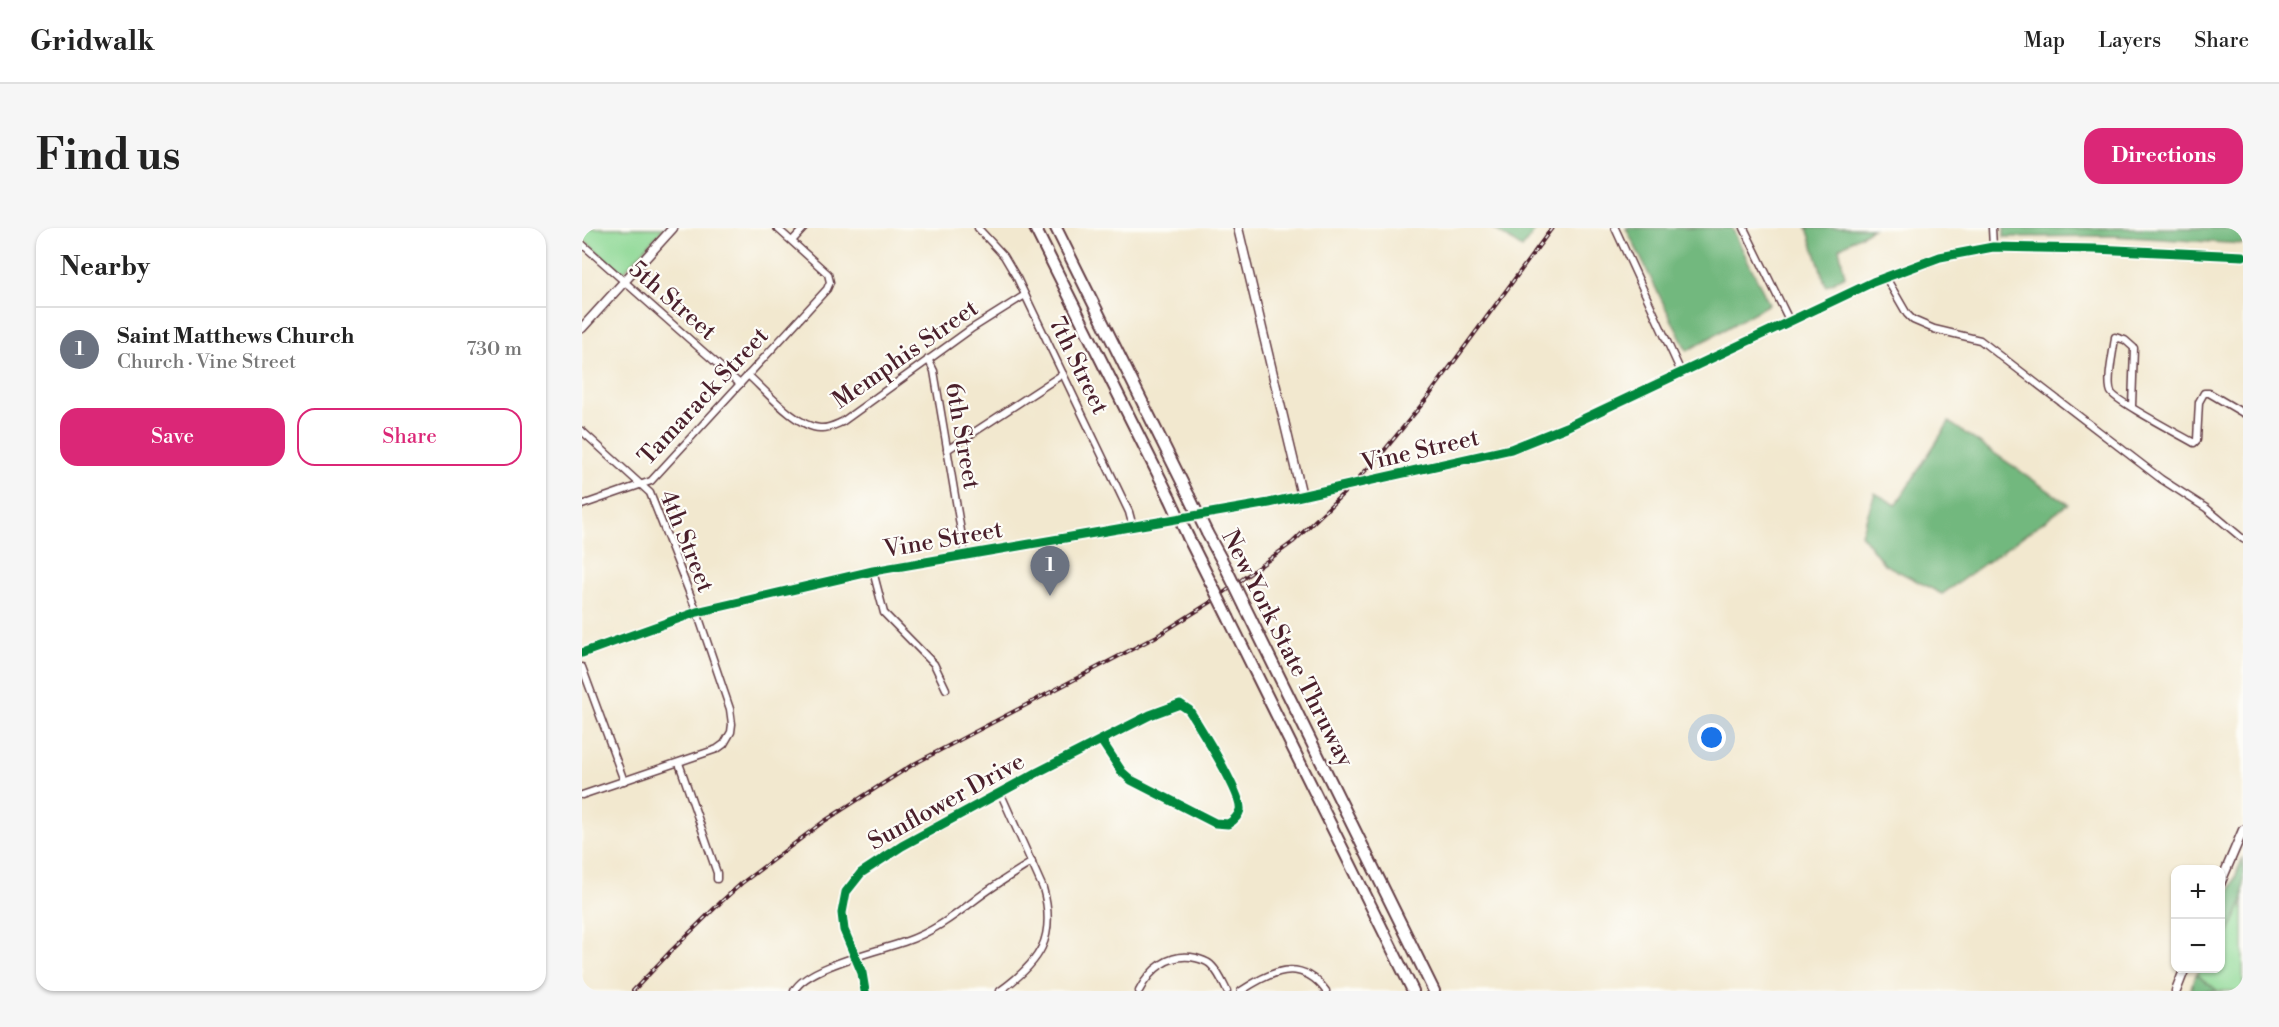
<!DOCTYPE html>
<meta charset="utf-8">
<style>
body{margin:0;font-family:"Libre Bodoni",serif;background:#f6f6f6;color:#222}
.controls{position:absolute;right:18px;bottom:18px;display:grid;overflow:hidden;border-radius:12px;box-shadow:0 2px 4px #0004}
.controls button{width:54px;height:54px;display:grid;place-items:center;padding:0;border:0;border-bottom:2px solid #e0e0e0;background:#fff;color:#222;font:30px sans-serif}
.you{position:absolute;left:1130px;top:510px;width:21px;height:21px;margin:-15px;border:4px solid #fff;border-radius:50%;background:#1a73e8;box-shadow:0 0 0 9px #1a73e833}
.badge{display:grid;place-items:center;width:39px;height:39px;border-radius:50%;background:#db2777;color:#fff;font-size:20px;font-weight:700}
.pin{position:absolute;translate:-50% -50px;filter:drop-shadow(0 2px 3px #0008)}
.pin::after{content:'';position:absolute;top:32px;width:21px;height:18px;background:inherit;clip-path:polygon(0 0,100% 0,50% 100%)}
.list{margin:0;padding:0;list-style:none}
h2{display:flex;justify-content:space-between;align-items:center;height:78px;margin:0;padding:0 24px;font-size:26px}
h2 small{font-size:20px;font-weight:400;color:#767676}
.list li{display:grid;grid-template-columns:39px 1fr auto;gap:18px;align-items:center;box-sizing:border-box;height:84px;padding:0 24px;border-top:2px solid #e0e0e0}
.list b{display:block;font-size:22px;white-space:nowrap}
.list p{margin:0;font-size:20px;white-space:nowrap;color:#767676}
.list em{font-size:20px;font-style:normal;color:#767676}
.actions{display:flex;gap:12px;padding:18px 24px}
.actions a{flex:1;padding:14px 0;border:2px solid #db2777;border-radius:18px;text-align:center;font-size:21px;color:#db2777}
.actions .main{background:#db2777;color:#fff}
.map{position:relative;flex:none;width:1661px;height:763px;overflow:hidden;border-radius:18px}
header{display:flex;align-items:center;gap:36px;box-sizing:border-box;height:84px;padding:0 30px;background:#fff;border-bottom:2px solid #e0e0e0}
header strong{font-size:28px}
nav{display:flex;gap:33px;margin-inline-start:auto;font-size:21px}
.intro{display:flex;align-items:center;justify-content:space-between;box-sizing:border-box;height:144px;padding:0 36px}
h1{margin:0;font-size:42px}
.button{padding:15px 27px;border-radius:18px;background:#db2777;color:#fff;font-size:21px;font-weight:700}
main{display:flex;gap:36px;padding:0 36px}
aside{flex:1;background:#fff;border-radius:18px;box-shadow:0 2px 4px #0004}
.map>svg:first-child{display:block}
.green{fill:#8dd894;stroke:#6c7c60;stroke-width:1.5}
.forest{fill:#72b87e;stroke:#5e6c54;stroke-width:1.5}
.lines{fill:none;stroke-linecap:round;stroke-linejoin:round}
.street-casing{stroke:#633d44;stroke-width:9}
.secondary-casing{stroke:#633d44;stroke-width:11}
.highway-casing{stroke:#633d44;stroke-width:14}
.street{stroke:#fff;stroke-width:6}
.secondary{stroke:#fff;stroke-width:8}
.highway{stroke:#fff;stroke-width:10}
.rail-casing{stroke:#4a1f2b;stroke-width:4}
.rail{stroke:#fdfcf7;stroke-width:1.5;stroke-dasharray:4.5;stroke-linecap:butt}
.highway-bridge-casing{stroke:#633d44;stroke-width:14;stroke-linecap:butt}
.highway-bridge{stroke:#fff;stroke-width:10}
.cycleway-casing{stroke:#fdfcf7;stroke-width:13}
.cycleway{stroke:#00873e;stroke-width:9}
.labels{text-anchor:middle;stroke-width:4.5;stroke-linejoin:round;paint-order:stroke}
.street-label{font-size:24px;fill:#4a1f2b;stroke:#fdfcf7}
</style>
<header>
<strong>Gridwalk</strong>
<nav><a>Map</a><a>Layers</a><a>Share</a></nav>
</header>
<div class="intro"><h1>Find us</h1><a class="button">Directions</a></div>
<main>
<aside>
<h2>Nearby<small></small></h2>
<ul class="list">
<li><span class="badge" style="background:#6b7280">1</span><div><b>Saint Matthews Church</b><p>Church · Vine Street</p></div><em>730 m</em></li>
</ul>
<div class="actions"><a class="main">Save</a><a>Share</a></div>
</aside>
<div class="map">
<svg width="1661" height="763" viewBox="0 0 1661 763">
<rect width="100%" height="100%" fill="#fdfcf7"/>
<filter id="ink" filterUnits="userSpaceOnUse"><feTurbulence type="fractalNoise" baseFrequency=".0167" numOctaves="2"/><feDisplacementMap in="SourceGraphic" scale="12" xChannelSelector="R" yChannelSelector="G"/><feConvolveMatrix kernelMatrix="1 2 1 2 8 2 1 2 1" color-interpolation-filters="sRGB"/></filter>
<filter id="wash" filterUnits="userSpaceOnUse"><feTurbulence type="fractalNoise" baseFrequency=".008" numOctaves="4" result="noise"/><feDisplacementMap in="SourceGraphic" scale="24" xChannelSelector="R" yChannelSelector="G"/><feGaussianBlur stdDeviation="1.35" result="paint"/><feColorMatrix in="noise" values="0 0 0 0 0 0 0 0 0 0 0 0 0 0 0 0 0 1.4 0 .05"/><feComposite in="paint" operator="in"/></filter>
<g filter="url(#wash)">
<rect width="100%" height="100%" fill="#f2e8cf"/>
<g class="green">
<path d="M0 0H82L40 46 0 10Z"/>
<path d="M1661 629V763H1608L1617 741 1638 740 1639 686Z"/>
</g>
<g class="forest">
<path d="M911 0H955L940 20Z"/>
<path d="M1044 0H1150L1187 76 1105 123Z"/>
<path d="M1225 0H1291L1257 20 1263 48 1244 58Z"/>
<path d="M1422 0H1661V16L1530 8 1422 9Z"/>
<path d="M1367 194 1486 276 1360 366 1302 336 1279 306 1293 265 1314 277Z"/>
<path d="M1661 629V673L1639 722V686Z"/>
<path d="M1614 746 1636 763H1608Z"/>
</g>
</g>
<g filter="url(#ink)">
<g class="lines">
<g class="street-casing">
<g id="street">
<path d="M396 0 422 28 435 50 547 284 551 299"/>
<path d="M1033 0 1099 144"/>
<path d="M1162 0 1207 92"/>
<path d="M1410 0 1411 19"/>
<path d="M210 13 222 0"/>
<path d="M0 16 158 156"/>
<path d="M1303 48 1325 86 1331 92 1352 101 1398 112 1579 251 1624 280 1661 311"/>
<path d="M346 131 352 143 383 327"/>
<path d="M166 147C183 162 214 199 238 200 246 201 253 197 260 194L389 101 443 67"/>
<path d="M1550 178 1552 120 1543 112 1533 109C1532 122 1524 152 1529 164 1532 172 1600 208 1612 215L1615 212 1617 174 1622 165H1627L1661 185"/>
<path d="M0 203 68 265 115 384 148 481 150 496 149 504 142 516 135 521 0 567"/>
<path d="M365 222 481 146"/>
<path d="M0 277 69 253 245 61 248 54 246 46 195 0"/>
<path d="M291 343 302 385 352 436 364 461"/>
<path d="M0 439 42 553"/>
<path d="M97 535 135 645V651"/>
<path d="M418 564 461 660C475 710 458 734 418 763"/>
<path d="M212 763C224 739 296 723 322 714 349 705 371 689 393 672 411 658 431 646 450 634"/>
<path d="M283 763 280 745 262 702 260 685 264 664 279 645 320 618 456 544 568 487 598 476 607 482C617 498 661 567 658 582 656 589 651 593 646 596L633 595 549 552 540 544 519 512"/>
<path d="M557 763C568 741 588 724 614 730 620 732 626 733 630 738 637 745 641 755 645 763"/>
<path d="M659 763C688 744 718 728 744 763"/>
</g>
</g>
<g class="secondary-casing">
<g id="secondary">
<path d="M656 0 720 268"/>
<path d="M0 100 91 0"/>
<path d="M0 425 115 384 291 343 687 275 929 221 984 199 1291 54 1358 29 1411 19 1513 21 1661 28"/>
<path d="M1638 656 1661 602"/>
<path d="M1594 763 1603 740"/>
</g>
</g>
<g class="highway-casing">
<g id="highway">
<path d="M453 0 588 270"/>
<path d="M474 0 607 268"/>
<path d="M625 305 644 340"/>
<path d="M606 309 628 353"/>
<path d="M663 379 852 763"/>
<path d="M647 391 831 763"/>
</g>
</g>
<use href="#street" class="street"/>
<use href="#secondary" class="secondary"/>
<use href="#highway" class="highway"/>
<g class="rail-casing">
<path id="rail" d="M51 763 88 724 140 673 160 655 241 594 330 537 575 408 629 374 711 314 770 257 801 224 846 169 970 0"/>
</g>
<use href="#rail" class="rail"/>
<g class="highway-bridge-casing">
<g id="highway-bridge">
<path d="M607 268 625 305"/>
<path d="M588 270 606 309"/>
<path d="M644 340 663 379"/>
<path d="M628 353 647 391"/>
</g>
</g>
<use href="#highway-bridge" class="highway-bridge"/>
<g class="cycleway-casing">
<g id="cycleway">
<path d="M0 425 115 384 291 343 687 275 929 221 984 199 1291 54 1358 29 1411 19 1513 21 1661 28"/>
<path d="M283 763 280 745 262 702 260 685 264 664 279 645 320 618 456 544 568 487 598 476 607 482C617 498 661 567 658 582 656 589 651 593 646 596L633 595 549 552 540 544 519 512"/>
</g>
</g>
<use href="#cycleway" class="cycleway"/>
</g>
</g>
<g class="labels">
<g class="street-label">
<text transform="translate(91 72) rotate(41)" y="8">5th Street</text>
<text transform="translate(323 126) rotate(-35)" y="8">Memphis Street</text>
<text transform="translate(497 137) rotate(64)" y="8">7th Street</text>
<text transform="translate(121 168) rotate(-47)" y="8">Tamarack Street</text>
<text transform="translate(381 208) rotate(80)" y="8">6th Street</text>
<text transform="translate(838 222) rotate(-13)" y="8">Vine Street</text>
<text transform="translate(361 311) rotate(-10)" y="8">Vine Street</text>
<text transform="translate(105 313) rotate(68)" y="8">4th Street</text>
<text transform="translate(706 420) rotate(63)" y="8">New York State Thruway</text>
<text transform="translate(364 573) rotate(-29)" y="8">Sunflower Drive</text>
</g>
</g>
</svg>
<div class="controls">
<button>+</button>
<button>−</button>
</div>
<div class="you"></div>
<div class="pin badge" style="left:468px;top:368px;background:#6b7280">1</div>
</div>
</main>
